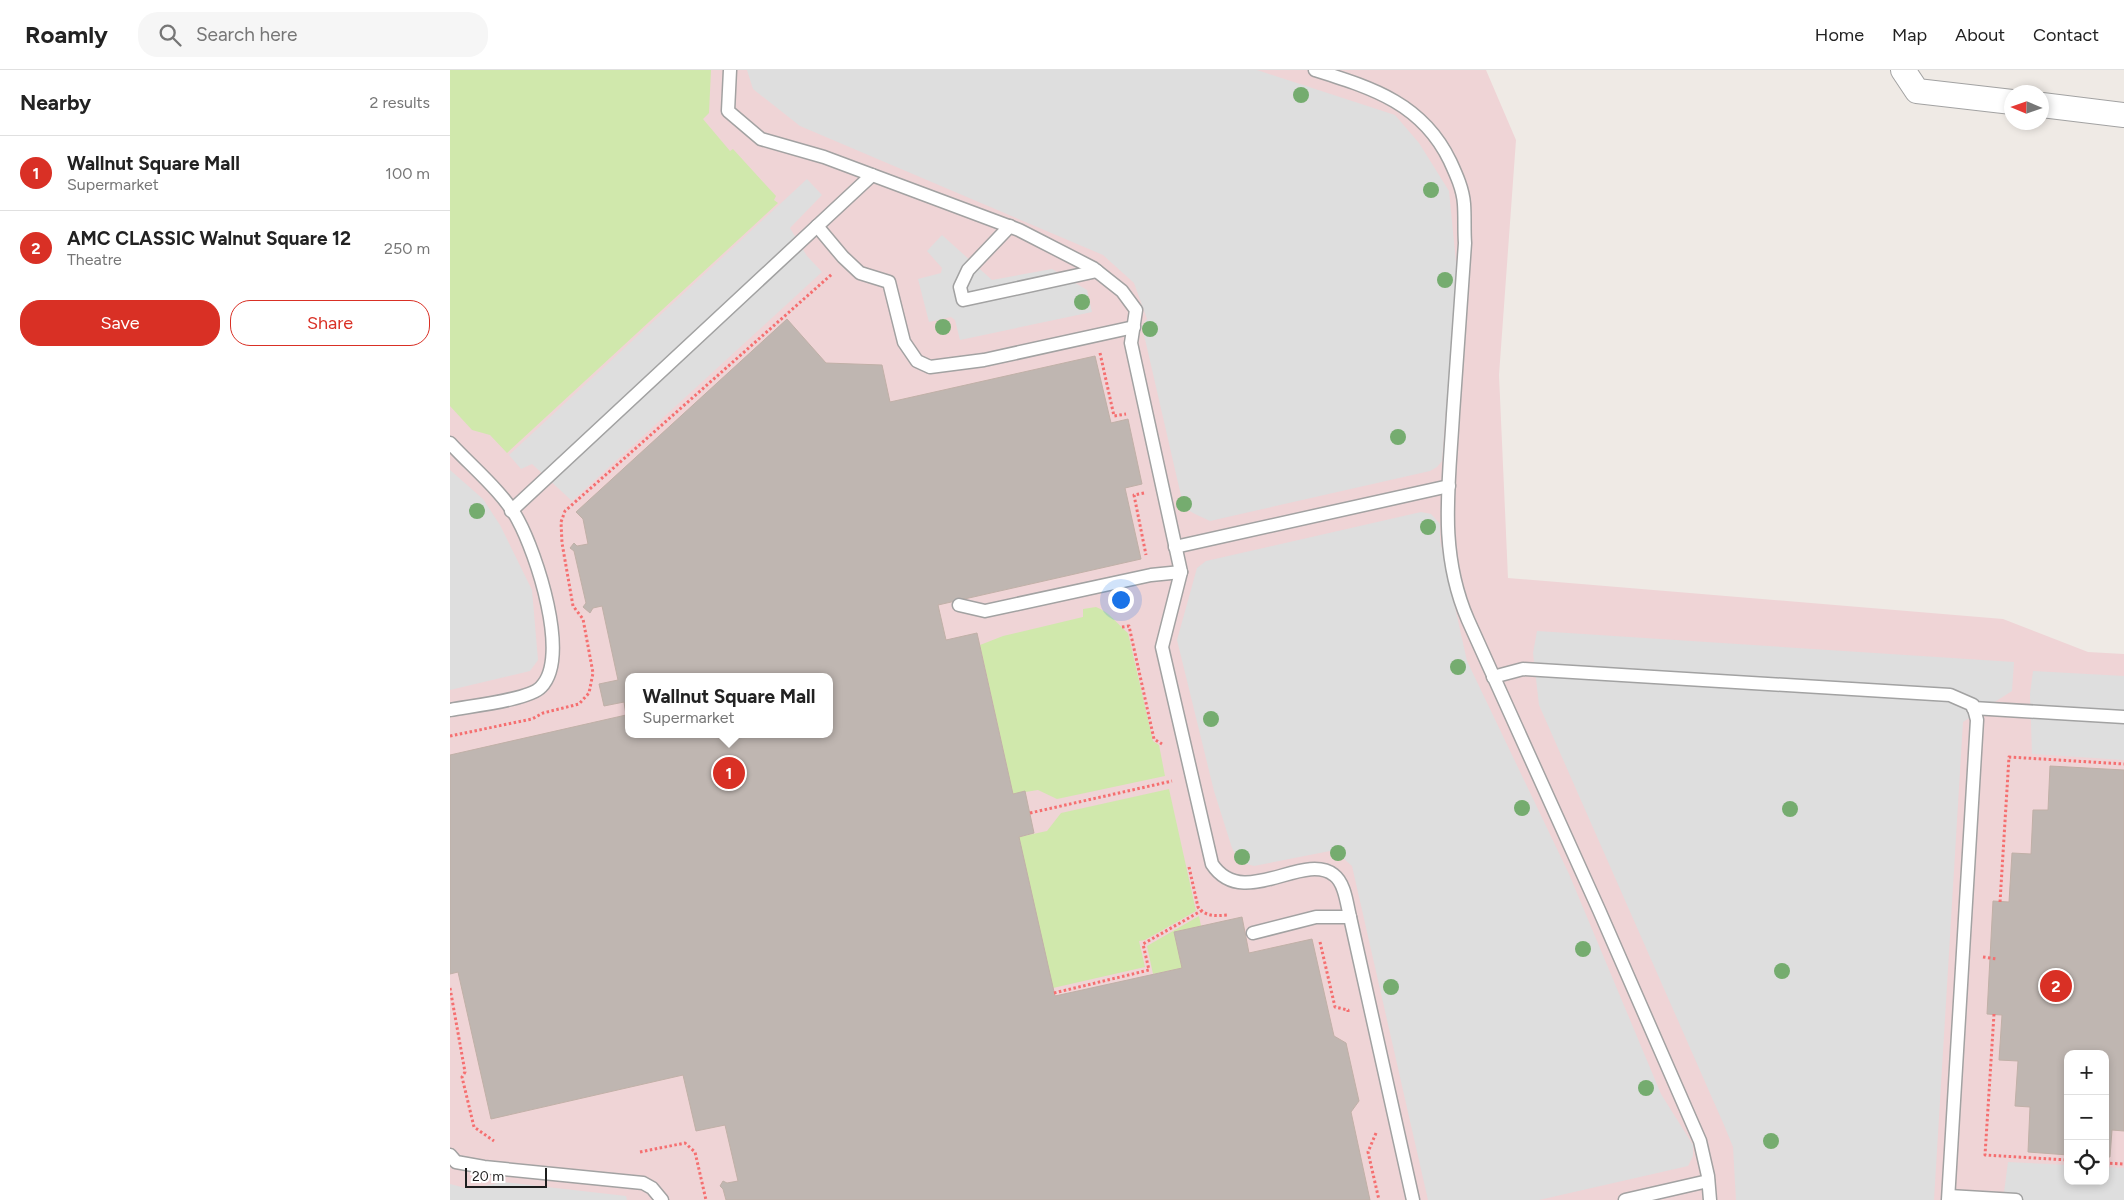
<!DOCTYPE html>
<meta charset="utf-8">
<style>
body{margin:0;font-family:Figtree,sans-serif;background:#f6f6f6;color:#222}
.controls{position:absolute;right:15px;bottom:15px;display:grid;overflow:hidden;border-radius:10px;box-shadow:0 2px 8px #0003}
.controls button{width:45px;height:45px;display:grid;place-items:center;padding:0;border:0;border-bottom:1px solid #e0e0e0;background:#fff;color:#222;font:25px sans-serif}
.compass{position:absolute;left:1554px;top:15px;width:45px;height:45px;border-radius:50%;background:#fff;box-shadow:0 2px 8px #0003;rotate:272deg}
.scale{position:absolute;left:15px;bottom:12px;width:82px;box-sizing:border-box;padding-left:5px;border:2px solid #1e1e1e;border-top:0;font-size:14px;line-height:18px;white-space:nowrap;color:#1e1e1e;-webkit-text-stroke:4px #fff;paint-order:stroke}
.you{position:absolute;left:670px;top:529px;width:18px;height:18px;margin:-12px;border:4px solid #fff;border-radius:50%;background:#1a73e8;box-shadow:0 0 0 8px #1a73e833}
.badge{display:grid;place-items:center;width:32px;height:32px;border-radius:50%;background:#d93025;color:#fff;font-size:16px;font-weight:700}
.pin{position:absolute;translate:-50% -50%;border:2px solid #fff;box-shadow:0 1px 5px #0006}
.popup{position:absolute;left:175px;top:603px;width:208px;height:65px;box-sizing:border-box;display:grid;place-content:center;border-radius:10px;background:#fff;filter:drop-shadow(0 1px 4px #0005);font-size:16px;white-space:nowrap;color:#767676}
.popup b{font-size:19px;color:#222}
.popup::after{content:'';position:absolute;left:50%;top:100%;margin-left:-10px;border:10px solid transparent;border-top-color:#fff}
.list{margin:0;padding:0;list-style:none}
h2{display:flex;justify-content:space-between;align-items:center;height:65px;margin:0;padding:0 20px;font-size:21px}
h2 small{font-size:16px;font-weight:400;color:#767676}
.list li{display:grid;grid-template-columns:32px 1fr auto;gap:15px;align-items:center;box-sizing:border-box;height:75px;padding:0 20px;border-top:1px solid #e0e0e0}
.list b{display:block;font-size:19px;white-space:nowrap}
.list p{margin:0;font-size:16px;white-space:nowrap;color:#767676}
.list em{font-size:16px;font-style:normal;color:#767676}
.actions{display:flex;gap:10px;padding:15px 20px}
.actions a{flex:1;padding:11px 0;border:1px solid #d93025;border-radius:20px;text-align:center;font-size:18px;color:#d93025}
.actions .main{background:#d93025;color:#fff}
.icon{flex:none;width:28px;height:28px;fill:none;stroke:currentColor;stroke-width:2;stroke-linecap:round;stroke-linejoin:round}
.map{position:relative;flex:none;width:1674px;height:1130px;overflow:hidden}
header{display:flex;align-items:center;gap:30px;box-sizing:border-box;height:70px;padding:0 25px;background:#fff;border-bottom:1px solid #e0e0e0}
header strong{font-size:24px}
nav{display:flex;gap:28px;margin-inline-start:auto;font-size:18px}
.search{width:350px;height:45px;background:#f6f6f6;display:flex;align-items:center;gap:12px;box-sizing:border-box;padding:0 18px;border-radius:20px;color:#767676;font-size:19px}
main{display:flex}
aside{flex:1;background:#fff}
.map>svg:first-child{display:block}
.commercial{fill:#efd4d6;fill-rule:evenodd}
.grass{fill:#d0e8ac}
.parking{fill:#dedede}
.building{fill:#bfb6b1;stroke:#c0b0a7;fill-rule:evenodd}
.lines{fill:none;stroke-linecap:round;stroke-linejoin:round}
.lane-casing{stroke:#a2a2a2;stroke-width:15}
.street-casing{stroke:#a2a2a2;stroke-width:26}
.path{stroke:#f56f70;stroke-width:3;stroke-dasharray:2.5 2.5;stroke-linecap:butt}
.lane{stroke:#fff;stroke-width:12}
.street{stroke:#fff;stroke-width:24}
.tree{fill:#75ac6f}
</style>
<header>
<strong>Roamly</strong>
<div class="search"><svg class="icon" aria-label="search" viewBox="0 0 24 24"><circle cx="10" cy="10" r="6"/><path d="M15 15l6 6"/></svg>Search here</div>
<nav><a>Home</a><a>Map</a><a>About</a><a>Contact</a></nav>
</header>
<main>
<aside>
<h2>Nearby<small>2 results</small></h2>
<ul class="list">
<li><span class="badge">1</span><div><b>Wallnut Square Mall</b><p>Supermarket</p></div><em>100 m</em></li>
<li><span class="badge">2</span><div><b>AMC CLASSIC Walnut Square 12</b><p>Theatre</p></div><em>250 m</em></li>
</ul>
<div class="actions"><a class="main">Save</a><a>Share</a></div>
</aside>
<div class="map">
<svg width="1674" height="1130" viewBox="0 0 1674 1130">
<rect width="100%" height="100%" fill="#efeae5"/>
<path class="commercial" d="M0 0H1036L1066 70 1049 305 1058 508 1553 549 1638 582 1674 584V1130H0ZM179 607H379V664H179ZM1618 984H1655V1111H1618Z"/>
<g class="grass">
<path d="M0 0H261L259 43 253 49 280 81 283 79 326 126 324 130 328 133 57 383 40 365 22 360 0 336Z"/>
<path d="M646 537C660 542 667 554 678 563L703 671 709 675 715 706 607 729 588 720 563 724 530 575 553 566 633 547V539Z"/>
<path d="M719 719 746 841 695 870 689 871 695 897 603 918 569 767 597 761 611 743Z"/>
<path d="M749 846 751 856 724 862 732 898 703 904 697 876Z"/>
</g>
<g class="parking">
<path d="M297 0H807L945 45 969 73 999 121 1007 202 992 391 987 397 980 401 760 451 745 444 738 440 732 430 692 256 697 249 684 213 653 185 350 56 303 19Z"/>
<path d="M357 109 372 125 340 158 357 186 372 202 122 431 82 394 71 399 59 385Z"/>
<path d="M492 165 542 210 602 199 637 220 642 242 510 270 505 250 501 247 479 252 468 209 491 203 492 198 477 181Z"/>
<path d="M0 400 33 429 50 455 82 520 88 590 80 601 0 620Z"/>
<path d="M971 442 981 444 990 454V470L1017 591 1119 804 1211 1024 1243 1075V1086L1238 1096 1089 1130H978L902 796 893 788 880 781 804 796 790 792 782 778 764 721 727 570 747 498 756 491Z"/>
<path d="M1087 561 1564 592 1562 621 1513 652 1484 1130H1286L1283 1077 1274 1055 1089 635 1083 583Z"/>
<path d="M1583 601 1674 606V690L1582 684 1580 624Z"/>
<path d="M1558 1092 1618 1095V1111H1655V1097L1674 1098V1130H1553Z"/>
<path d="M53 1112 176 1126 177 1130H0V1114L19 1119Z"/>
</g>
<g class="building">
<path d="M337 249 376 293 432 295 440 332 645 286 661 353 678 349 692 414 675 418 691 489 488 535 496 570 527 563 563 724 575 721 584 763 569 767 605 926 732 898 724 862 792 847 799 883 862 869 884 966 896 973 909 1031 901 1042 920 1130H276L273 1119 270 1116 273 1111 277 1113 288 1111 275 1055 246 1061 233 1005 41 1049 8 902 0 904V685L176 645 174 632 154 636 149 614 168 610 152 536 143 538 140 543 133 537 136 533 124 481 120 478 124 473 127 476 138 474 133 449 126 442ZM179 607H379V664H179Z"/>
<path d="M1600 696 1674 700V1061L1662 1060 1660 1087H1655V984H1618V1085L1578 1082 1580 1037 1565 1036 1568 991 1549 990 1552 945 1537 944 1543 831 1559 832 1562 783 1581 784 1583 740H1598Z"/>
</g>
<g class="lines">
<g class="lane-casing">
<g id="lane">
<path d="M280 0 278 41 311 69 374 87 569 160 643 198 672 221 686 240 681 273 731 502 712 577 762 794C793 841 853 781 884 805 895 813 897 835 900 847L963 1130"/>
<path d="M865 0C922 18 972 33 1000 91 1006 104 1013 119 1014 134 1015 147 1014 160 1015 173 1011 230 1007 287 1003 344 999 416 988 481 1018 550L1149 840 1250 1071 1258 1106 1260 1130"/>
<path d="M367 156 393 187 410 203 439 212 454 272 467 291 480 297 534 290 684 257"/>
<path d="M560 156 518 200 510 217 513 230 647 201"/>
<path d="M0 373C21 396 54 423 68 450 86 483 121 587 91 617 79 630 20 636 0 640"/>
<path d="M61 441 422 105"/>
<path d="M725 477 999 416"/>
<path d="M509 535 535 541 701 505 731 502"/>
<path d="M1043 607 1073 599 1500 625 1523 635 1527 650 1498 1130"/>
<path d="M1523 638 1674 647"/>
<path d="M803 863 866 847H900"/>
<path d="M0 1085 6 1092 34 1097 193 1113 202 1118 212 1130"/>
<path d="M1499 1126 1566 1130"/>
<path d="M1175 1130 1258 1111"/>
</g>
</g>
<g class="street-casing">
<g id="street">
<path d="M1453 0 1467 21 1562 32"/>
<path d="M1592 35 1674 45"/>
</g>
</g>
<g class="path">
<path d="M650 283 664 346 676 344"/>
<path d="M694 423 684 425 696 485"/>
<path d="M672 557 679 556 704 669 712 674"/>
<path d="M0 666 82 649 93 643 129 634 139 623 143 603 133 549 123 536 112 473 111 452 115 441 382 204"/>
<path d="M580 743 722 711"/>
<path d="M739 797 748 837C756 847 765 846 777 845"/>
<path d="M1550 832 1559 687 1674 694"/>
<path d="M870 872 885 937 898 940V942"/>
<path d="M1533 887 1547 889"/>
<path d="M0 918 15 1002 12 1007 24 1057 44 1071"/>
<path d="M604 923 699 900 693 874 751 841"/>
<path d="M1544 944 1535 1085 1618 1090"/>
<path d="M926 1063 918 1082 929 1130"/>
<path d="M190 1082 235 1073 245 1082 256 1130"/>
<path d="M1655 1093 1674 1094"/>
</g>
<use href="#lane" class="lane"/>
<use href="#street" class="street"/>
</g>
<g class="tree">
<circle cx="851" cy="25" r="8"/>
<circle cx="981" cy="120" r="8"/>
<circle cx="995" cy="210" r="8"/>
<circle cx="632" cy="232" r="8"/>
<circle cx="493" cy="257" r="8"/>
<circle cx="700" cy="259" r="8"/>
<circle cx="948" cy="367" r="8"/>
<circle cx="734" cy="434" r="8"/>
<circle cx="27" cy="441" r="8"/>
<circle cx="978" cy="457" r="8"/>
<circle cx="1008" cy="597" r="8"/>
<circle cx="761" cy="649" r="8"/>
<circle cx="1072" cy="738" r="8"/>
<circle cx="1340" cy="739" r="8"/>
<circle cx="888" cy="783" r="8"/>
<circle cx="792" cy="787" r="8"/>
<circle cx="1133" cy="879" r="8"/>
<circle cx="1332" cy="901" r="8"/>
<circle cx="941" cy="917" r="8"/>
<circle cx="1196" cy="1018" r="8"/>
<circle cx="1321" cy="1071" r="8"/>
</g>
</svg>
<div class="controls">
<button>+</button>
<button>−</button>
<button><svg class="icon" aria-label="locate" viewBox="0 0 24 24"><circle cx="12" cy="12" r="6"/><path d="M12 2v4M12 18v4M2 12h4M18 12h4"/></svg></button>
</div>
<svg class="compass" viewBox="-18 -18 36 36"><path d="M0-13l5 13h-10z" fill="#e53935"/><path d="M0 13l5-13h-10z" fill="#767676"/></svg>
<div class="scale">20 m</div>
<div class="you"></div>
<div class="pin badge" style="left:279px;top:703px">1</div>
<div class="popup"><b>Wallnut Square Mall</b>Supermarket</div>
<div class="pin badge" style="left:1606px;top:916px">2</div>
</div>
</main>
